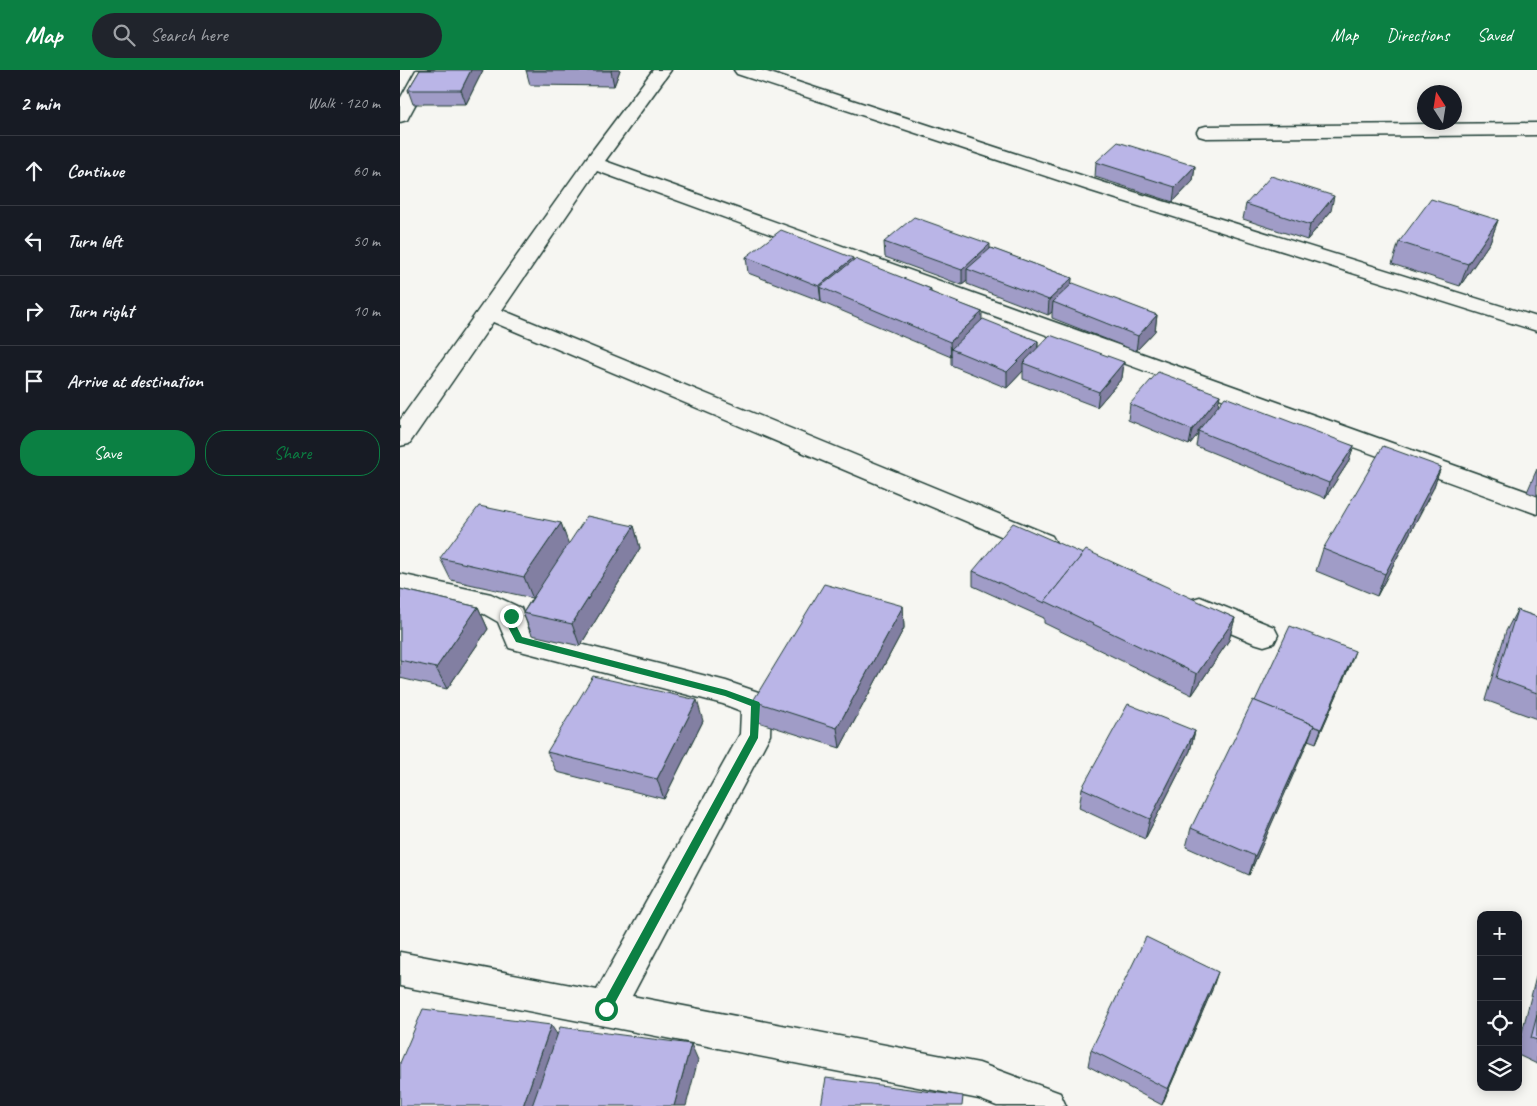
<!DOCTYPE html>
<meta charset="utf-8">
<style>
body{margin:0;font-family:Caveat,sans-serif;background:#20242c;color:#f1f3f6}
.controls{position:absolute;right:15px;bottom:15px;display:grid;overflow:hidden;border-radius:10px;box-shadow:0 2px 12px #0003}
.controls button{width:45px;height:45px;display:grid;place-items:center;padding:0;border:0;border-bottom:1px solid #363941;background:#171b24;color:#f1f3f6;font:25px sans-serif}
.compass{position:absolute;left:1017px;top:15px;width:45px;height:45px;border-radius:50%;background:#171b24;box-shadow:0 2px 12px #0003;rotate:348deg}
.stop{position:absolute;width:15px;height:15px;margin:-11px;border:4px solid #0b8043;border-radius:50%;background:#fff}
.stop.end{background:#0b8043;border-color:#fff;box-shadow:0 1px 5px #0008}
.list{margin:0;padding:0;list-style:none}
h2{display:flex;justify-content:space-between;align-items:center;height:65px;margin:0;padding:0 20px;font-size:21px}
h2 small{font-size:16px;font-weight:400;color:#9ea1a6}
.list li{display:grid;grid-template-columns:32px 1fr auto;gap:15px;align-items:center;box-sizing:border-box;height:70px;padding:0 20px;border-top:1px solid #363941}
.list b{display:block;font-size:19px;white-space:nowrap}
.list em{font-size:16px;font-style:normal;color:#9ea1a6}
.actions{display:flex;gap:10px;padding:15px 20px}
.actions a{flex:1;padding:11px 0;border:1px solid #0b8043;border-radius:20px;text-align:center;font-size:18px;color:#0b8043}
.actions .main{background:#0b8043;color:#fff}
.icon{flex:none;width:28px;height:28px;fill:none;stroke:currentColor;stroke-width:2;stroke-linecap:round;stroke-linejoin:round}
.map{position:relative;flex:none;width:1137px;height:1036px;overflow:hidden}
header{display:flex;align-items:center;gap:30px;box-sizing:border-box;height:70px;padding:0 25px;background:#0b8043;color:#fff}
header strong{font-size:24px}
nav{display:flex;gap:28px;margin-inline-start:auto;font-size:18px}
.search{width:350px;height:45px;background:#20242c;display:flex;align-items:center;gap:12px;box-sizing:border-box;padding:0 18px;border-radius:28px;color:#9ea1a6;font-size:19px}
main{display:flex}
aside{flex:1;background:#171b24}
.map>svg:first-child{display:block}
.lines{fill:none;stroke-linecap:round;stroke-linejoin:round}
.street-casing{stroke:#1f3d34;stroke-width:3}
.street{fill:#f6f6f2;fill-rule:evenodd}
.wall{fill:#a09cc7;stroke:#1f3d34}
.shaded-wall{fill:#827fa2;stroke:#1f3d34}
.building{fill:#bab5e7;stroke:#1f3d34}
.route{fill:#0b8043}
</style>
<header>
<strong>Map</strong>
<div class="search"><svg class="icon" aria-label="search" viewBox="0 0 24 24"><circle cx="10" cy="10" r="6"/><path d="M15 15l6 6"/></svg>Search here</div>
<nav><a>Map</a><a>Directions</a><a>Saved</a></nav>
</header>
<main>
<aside>
<h2>2 min<small>Walk · 120 m</small></h2>
<ul class="list">
<li><svg class="icon" aria-label="ahead" viewBox="0 0 24 24"><path d="M12 20V5M6 11l6-6 6 6"/></svg><div><b>Continue</b></div><em>60 m</em></li>
<li><svg class="icon" aria-label="left" viewBox="0 0 24 24"><path d="M17 20v-9H6M10 6l-5 5 5 5"/></svg><div><b>Turn left</b></div><em>50 m</em></li>
<li><svg class="icon" aria-label="right" viewBox="0 0 24 24"><path d="M7 20v-9h11M14 6l5 5-5 5"/></svg><div><b>Turn right</b></div><em>10 m</em></li>
<li><svg class="icon" aria-label="arrive" viewBox="0 0 24 24"><path d="M6 21V4h12l-3 4 3 4H6"/></svg><div><b>Arrive at destination</b></div></li>
</ul>
<div class="actions"><a class="main">Save</a><a>Share</a></div>
</aside>
<div class="map">
<svg width="1137" height="1036" viewBox="0 0 1137 1036">
<rect width="100%" height="100%" fill="#f6f6f2"/>
<filter id="ink" filterUnits="userSpaceOnUse"><feTurbulence type="fractalNoise" baseFrequency=".02" numOctaves="2"/><feDisplacementMap in="SourceGraphic" scale="10" xChannelSelector="R" yChannelSelector="G"/><feConvolveMatrix kernelMatrix="1 2 1 2 8 2 1 2 1" color-interpolation-filters="sRGB"/></filter>
<g filter="url(#ink)">
<g class="lines">
<g class="street-casing">
<g id="street">
<path d="M16 0H34L9 46 7 50 0 52V29Z"/>
<path d="M253 0H271L205 91 1137 425V444L197 101 102 240 652 466 656 473 652 480 643 483 634 480 93 252 9 374 0 376V350L186 89Z"/>
<path d="M334 0H361L705 113 1137 247V261L691 121 337 4Z"/>
<path d="M1137 53V65L806 68 799 66 797 62 799 58 806 56Z"/>
<path d="M0 504 91 524 121 538 129 561 326 611 367 625 371 634 370 665 232 926 579 993 660 1023 666 1036H597L579 1029 0 916V882L197 920 340 664 341 641 323 634 109 578 98 552 84 544 0 524Z"/>
<path d="M800 527 874 557 878 565 874 573 864 576 854 573 790 546 786 538 790 530Z"/>
</g>
</g>
<use href="#street" class="street"/>
</g>
<g class="wall">
<path d="M20 0H83L66 34H13L8 20Z"/>
<path d="M126 0H220L214 16 130 15Z"/>
<path d="M696 92 795 96 793 111 773 132 695 107Z"/>
<path d="M846 134 931 141 907 170 843 149Z"/>
<path d="M1098 150 1090 172 1060 216 992 194 999 172Z"/>
<path d="M484 172 590 178 672 208 671 214 757 245 755 261 736 281 652 248V242L648 245 567 214V211L562 215 485 187Z"/>
<path d="M346 187 453 190 531 219V222L582 250 638 271V278L724 292 722 308 697 337 623 309V301L607 318 551 295V286V287L421 232V231L348 203Z"/>
<path d="M820 325 817 337 954 376 949 391 925 428 796 376 798 364 789 375 728 350 730 334Z"/>
<path d="M1041 397 1033 419 977 526 916 501 923 479Z"/>
<path d="M1137 399V426L1127 422Z"/>
<path d="M161 453 168 474 234 456 240 478 180 576 132 565 123 543 132 528 51 510 40 488Z"/>
<path d="M683 484 835 548 829 570 792 625 644 553V548L573 516V501Z"/>
<path d="M0 519 78 537 88 559 47 619 0 608Z"/>
<path d="M503 536 504 558 440 678 358 652 353 631Z"/>
<path d="M1117 540 1137 547V649L1085 630 1106 561Z"/>
<path d="M950 595 916 673 908 670 849 805 786 777 791 758Z"/>
<path d="M303 651 264 729 157 702 147 682Z"/>
<path d="M795 661 790 681 745 769 679 738 682 718Z"/>
<path d="M1137 903V994L1118 985V978Z"/>
<path d="M812 920 762 1035 688 996 691 980Z"/>
</g>
<g class="shaded-wall">
<path d="M71 0H83L66 34 61 20Z"/>
<path d="M212 0H220L214 16 211 1Z"/>
<path d="M795 96 793 111 773 132 775 117Z"/>
<path d="M934 126 931 141 907 170 910 155Z"/>
<path d="M1098 150 1090 172 1060 216 1068 194Z"/>
<path d="M590 174V189L567 199V211L562 215V200Z"/>
<path d="M453 188 454 203 420 217 421 231 419 216Z"/>
<path d="M672 208 671 223 653 232 652 242 648 245 649 230Z"/>
<path d="M582 242V257L551 279V287L550 272Z"/>
<path d="M757 245 755 261 736 281 738 266Z"/>
<path d="M638 271 637 287 623 293V301L607 318V302Z"/>
<path d="M724 292 722 308 697 337 699 322Z"/>
<path d="M820 325 817 341 798 361V364L789 375 792 360Z"/>
<path d="M954 376 949 391 925 428 929 413Z"/>
<path d="M1041 397 1033 419 977 526 985 504Z"/>
<path d="M161 453 169 475 133 529 124 507Z"/>
<path d="M234 456 240 478 180 576 172 554Z"/>
<path d="M503 536 504 558 440 678 437 658Z"/>
<path d="M78 537 88 559 47 619 36 598Z"/>
<path d="M835 548 829 570 792 625 797 604Z"/>
<path d="M955 581 950 595 916 673 921 659Z"/>
<path d="M297 630 303 651 264 729 257 709Z"/>
<path d="M914 655 906 676 849 805 855 786Z"/>
<path d="M795 661 790 681 745 769 750 749Z"/>
<path d="M818 902 812 920 762 1035 768 1019Z"/>
<path d="M151 955 162 972 140 1036H123Z"/>
<path d="M291 974 298 990 286 1036H274Z"/>
</g>
<g class="building">
<path d="M20 0H71L61 20H8Z"/>
<path d="M126 0H212L211 1H126Z"/>
<path d="M718 72 795 96 775 117 696 92Z"/>
<path d="M871 106 934 126 910 155 846 134Z"/>
<path d="M1031 129 1098 150 1068 194 999 172Z"/>
<path d="M514 147 590 174 562 200 484 172Z"/>
<path d="M381 160 453 188 419 216 346 187Z"/>
<path d="M591 178 672 208 649 230 567 199Z"/>
<path d="M455 189 531 219 528 221 582 242 550 272 420 217Z"/>
<path d="M673 213 757 245 738 266 653 232Z"/>
<path d="M583 249 638 271 607 302 551 279Z"/>
<path d="M650 265 724 292 699 322 623 293Z"/>
<path d="M758 302 820 325 792 360 730 334Z"/>
<path d="M825 327 954 376 929 413 798 361Z"/>
<path d="M983 376 1041 397 985 504 923 479Z"/>
<path d="M79 436 161 453 124 507 40 488Z"/>
<path d="M187 446 234 456 172 554 123 543Z"/>
<path d="M613 453 683 484 645 531V533L573 501Z"/>
<path d="M686 480 835 548 797 604 645 531Z"/>
<path d="M424 514 503 536 437 658 353 631Z"/>
<path d="M0 519 78 537 36 598 0 590Z"/>
<path d="M1117 540 1137 547V623L1096 608Z"/>
<path d="M890 556 955 581 921 659 913 656 914 655 855 631Z"/>
<path d="M193 606 297 630 257 709 147 682Z"/>
<path d="M853 630 914 655 855 786 791 758Z"/>
<path d="M728 634 795 661 750 749 682 718Z"/>
<path d="M746 867 818 902 768 1019 691 980Z"/>
<path d="M23 939 151 955 123 1036H0V993Z"/>
<path d="M1137 945V970L1131 968Z"/>
<path d="M160 957 291 974 274 1036H132Z"/>
<path d="M426 1008 563 1026 562 1036H421Z"/>
</g>
</g>
<path class="route" d="M111 542 115 546 117 557 122 567 326 620 359 632 360 634 358 668 210 942 206 944 202 942 201 939 202 935 350 665 351 636 325 626 116 572 108 557 107 546Z"/>
</svg>
<div class="controls">
<button>+</button>
<button>−</button>
<button><svg class="icon" aria-label="locate" viewBox="0 0 24 24"><circle cx="12" cy="12" r="6"/><path d="M12 2v4M12 18v4M2 12h4M18 12h4"/></svg></button>
<button><svg class="icon" aria-label="layers" viewBox="0 0 24 24"><path d="M12 4l9 5-9 5-9-5zM3 14l9 5 9-5"/></svg></button>
</div>
<svg class="compass" viewBox="-18 -18 36 36"><path d="M0-13l5 13h-10z" fill="#e53935"/><path d="M0 13l5-13h-10z" fill="#9ea1a6"/></svg>
<div class="stop" style="left:206px;top:939px"></div>
<div class="stop end" style="left:111px;top:546px"></div>
</div>
</main>
